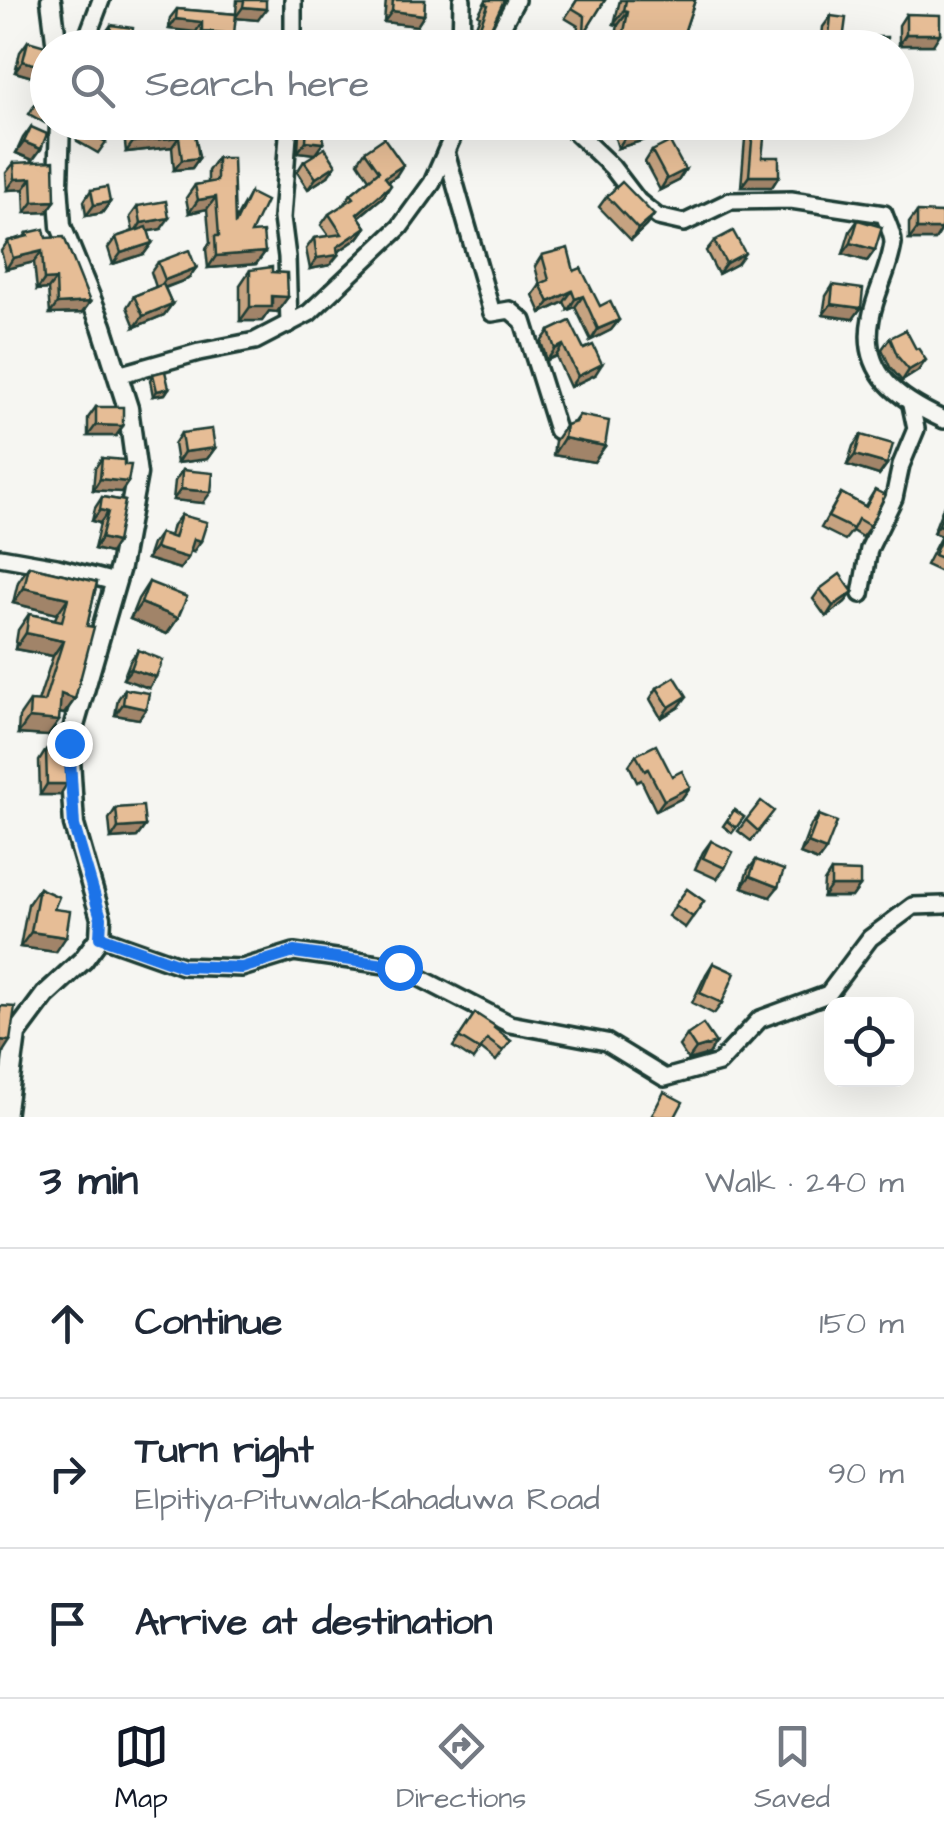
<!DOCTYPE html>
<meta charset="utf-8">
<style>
body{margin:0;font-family:"Architects Daughter",sans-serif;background:#f6f6f7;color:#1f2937}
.controls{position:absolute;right:30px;bottom:30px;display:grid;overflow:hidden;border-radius:20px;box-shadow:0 10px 40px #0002}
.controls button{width:90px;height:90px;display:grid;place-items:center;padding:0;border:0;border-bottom:2px solid #e0e1e3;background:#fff;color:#1f2937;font:50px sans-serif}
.stop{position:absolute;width:30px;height:30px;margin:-22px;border:8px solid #1a73e8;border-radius:50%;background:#fff}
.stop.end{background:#1a73e8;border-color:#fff;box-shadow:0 2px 10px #0008}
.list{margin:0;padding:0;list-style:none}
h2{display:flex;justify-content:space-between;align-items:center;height:130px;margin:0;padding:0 40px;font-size:42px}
h2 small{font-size:32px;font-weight:400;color:#747a83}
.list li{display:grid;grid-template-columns:65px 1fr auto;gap:30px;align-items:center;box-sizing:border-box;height:150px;padding:0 40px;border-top:2px solid #e0e1e3}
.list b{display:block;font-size:38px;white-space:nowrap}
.list p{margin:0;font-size:32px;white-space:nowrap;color:#747a83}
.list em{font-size:32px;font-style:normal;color:#747a83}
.icon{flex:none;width:55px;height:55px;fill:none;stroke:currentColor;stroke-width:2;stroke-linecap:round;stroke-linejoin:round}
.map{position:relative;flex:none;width:944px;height:1117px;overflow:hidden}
.search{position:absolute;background:#fff;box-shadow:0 10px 40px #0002;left:30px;right:30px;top:30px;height:110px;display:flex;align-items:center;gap:25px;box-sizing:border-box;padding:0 35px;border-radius:55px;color:#747a83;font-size:38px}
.sheet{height:580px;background:#fff}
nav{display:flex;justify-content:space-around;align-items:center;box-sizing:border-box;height:140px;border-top:2px solid #e0e1e3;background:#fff;font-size:28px;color:#747a83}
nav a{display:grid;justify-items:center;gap:5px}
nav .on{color:#111827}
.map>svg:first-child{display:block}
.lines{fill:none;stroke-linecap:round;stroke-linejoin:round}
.minor-casing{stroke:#1f3d34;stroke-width:22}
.tertiary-casing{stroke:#1f3d34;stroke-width:25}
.minor{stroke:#f6f6f2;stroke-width:15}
.tertiary{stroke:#f6f6f2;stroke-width:18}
.wall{fill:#c6a381;stroke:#1f3d34;stroke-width:2.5}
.shaded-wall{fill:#a18469;stroke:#1f3d34;stroke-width:2.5}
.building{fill:#e6bd96;stroke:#1f3d34;stroke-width:2.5}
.route{stroke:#1a73e8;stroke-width:12}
</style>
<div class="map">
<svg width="944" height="1117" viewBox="0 0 944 1117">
<rect width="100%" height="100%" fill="#f6f6f2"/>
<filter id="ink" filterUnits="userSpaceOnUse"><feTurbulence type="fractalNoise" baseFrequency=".01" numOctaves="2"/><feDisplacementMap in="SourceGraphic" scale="20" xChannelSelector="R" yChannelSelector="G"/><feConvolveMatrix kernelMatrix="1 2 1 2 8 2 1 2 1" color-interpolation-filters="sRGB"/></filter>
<g filter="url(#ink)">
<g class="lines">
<g class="minor-casing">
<g id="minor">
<path d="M83 48 101 0"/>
<path d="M293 48V0"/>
<path d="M461 48 462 0"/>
<path d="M491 48 516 0"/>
<path d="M289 122 282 218 287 257 289 324"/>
<path d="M565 122 612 167 638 201 658 217 684 223 730 201 791 200 884 214C887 223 893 234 893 243 890 269 875 293 871 318 860 374 899 399 944 420"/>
<path d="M446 152 492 313 510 310 523 321 557 430"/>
<path d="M118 375 199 352 255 341 309 313 400 227 432 183 459 122"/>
<path d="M0 557 57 567 115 582"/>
<path d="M861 594 869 549 894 498 901 465 916 429 911 405"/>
<path d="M100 937 182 966 242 968 294 952 399 967 510 1024 606 1042 665 1078 719 1063 760 1019 828 994 870 938 913 906 944 905"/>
</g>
</g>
<g class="tertiary-casing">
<g id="tertiary">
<path d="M51 0 57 48"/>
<path d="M5 1117 16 1034 45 995 83 960 100 937 101 918 74 825 69 743 120 567 137 474 128 408 102 326 61 226 58 184 60 122"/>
</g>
</g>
<use href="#minor" class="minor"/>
<use href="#tertiary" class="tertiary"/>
</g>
<g class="wall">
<path d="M237 0H266L258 20 236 18 228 44 195 40 196 32 169 29 170 18 177 9 236 14Z"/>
<path d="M386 0H425L424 15 417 26 384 22Z"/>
<path d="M486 0H504L489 32 483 48H472V36L480 16 478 15Z"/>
<path d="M577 0H605L577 44 578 26 565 18Z"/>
<path d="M620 0H695L679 48H622L614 46 618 25 614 24Z"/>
<path d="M906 14 933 45H899V25Z"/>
<path d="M831 16 842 48H821L823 27Z"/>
<path d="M111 25 128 48H102L103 36Z"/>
<path d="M28 41 44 67 36 78 15 72 20 52Z"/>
<path d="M46 86 48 119 45 123 29 114Z"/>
<path d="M74 122H103L106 142 98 153 77 141Z"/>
<path d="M193 122 199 158 192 168 174 170 172 147 126 152 124 134 131 123Z"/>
<path d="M307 122 323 143 315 154 298 152 299 133Z"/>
<path d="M615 122H665L666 125 658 136 618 148 612 128Z"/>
<path d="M31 127 33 160 16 153 23 138Z"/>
<path d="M753 129 762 157 779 176 772 187H741L745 139Z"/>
<path d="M365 151 396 176 388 181 384 196 359 217 366 227 358 238 338 252 330 265 310 269 306 249 314 238 329 236 321 225 329 214 343 205 351 194 369 179 358 162Z"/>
<path d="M652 151 685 170 678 181 660 190 645 162Z"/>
<path d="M217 158 235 220 250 193 251 233 265 252 256 264 208 268 206 249 210 243 207 209 189 213 186 198 195 185 208 183V171Z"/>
<path d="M304 161 328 176 308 189 297 172Z"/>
<path d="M14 163 55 201 47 212 25 213 24 189 7 190 6 173Z"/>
<path d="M91 190 110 202 102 213 86 216 84 201Z"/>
<path d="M607 196 654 215 646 226 631 240 599 207Z"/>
<path d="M138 206 161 229 148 231 152 243 144 254 113 264 108 248 116 237 133 231 130 217Z"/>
<path d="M917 212 942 229 935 240H909V223Z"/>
<path d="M858 220 875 250 867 261 843 254 850 231Z"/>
<path d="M27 233 46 238 90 302 82 313 50 314 48 289 37 290 34 262 6 269 1 251 8 241 24 237Z"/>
<path d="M714 241 737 264 718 274 706 251Z"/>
<path d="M542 255 574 271 600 306 619 320 611 330 591 340 575 307 568 310 564 302 541 313 533 295 540 285 535 266Z"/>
<path d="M158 262 196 268 188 279 165 288 172 304 164 315 135 327 127 307 134 296 156 287 151 272Z"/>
<path d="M250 270 272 272 288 297 277 312 269 311 262 321H240V285Z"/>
<path d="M833 285 861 308 853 319 823 315 826 296Z"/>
<path d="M549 331 595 375 570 387 556 356 547 360 541 342Z"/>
<path d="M890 338 918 371 902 381 890 367 882 349Z"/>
<path d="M153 374 169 388 165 394 153 396 150 380Z"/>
<path d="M96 407 116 436H88V418Z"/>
<path d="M579 415 605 446 594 462 553 455 555 441 566 425 574 422Z"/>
<path d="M181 433 215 448 207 459 177 463 174 444Z"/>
<path d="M861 435 887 464 879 475 847 465 853 446Z"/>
<path d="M102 458 128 482 121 492 93 490 95 468Z"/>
<path d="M182 470 203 503 173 500 175 481Z"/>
<path d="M875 490 870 526 862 537 852 531 845 540 821 528 841 493 865 506Z"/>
<path d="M102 497 125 501 110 553 94 549 100 523 92 521 95 508Z"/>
<path d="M944 505V567L941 572 926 565 941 536 933 533Z"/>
<path d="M181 515 193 552 190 551 180 569 147 559 152 544 160 533 170 536 173 525Z"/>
<path d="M29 566 97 582 87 626 75 699 64 714 59 713 48 736 18 734 19 717 30 701 38 702 53 656 15 649 18 630 29 614 55 619 57 614 13 603 18 582Z"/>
<path d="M149 582 178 618 167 634 130 619 138 599Z"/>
<path d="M820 589 853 592 845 602 826 617 813 599Z"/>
<path d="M138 650 149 688 123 679 130 661Z"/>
<path d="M657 688 679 707 661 718 650 699Z"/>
<path d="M125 689 146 709 139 719 115 715 118 699Z"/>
<path d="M46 750 60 795H40L39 761Z"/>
<path d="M636 755 690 787 682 798 656 811 641 780 637 782 629 765Z"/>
<path d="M116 808 145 826 137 837 111 839 109 819Z"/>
<path d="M734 810 744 817 732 833 723 826Z"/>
<path d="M819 815 826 850 818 861 800 854 811 825Z"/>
<path d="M746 820 766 822 751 841 738 831Z"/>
<path d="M711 841 725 868 717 879 695 869 703 852Z"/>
<path d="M756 860 770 897 742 887 748 870Z"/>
<path d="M831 871 860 886 852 897H823L824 882Z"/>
<path d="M39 888 54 909 56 952 20 947 28 904Z"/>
<path d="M687 889 704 901 685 928 668 916Z"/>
<path d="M713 963 722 1003 714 1014 692 1003 706 974Z"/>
<path d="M475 1013 511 1041 496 1061 481 1049 473 1060 453 1047Z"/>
<path d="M687 1035 709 1054 688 1060 679 1046Z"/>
</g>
<g class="shaded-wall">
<path d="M243 7 266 9 258 20 235 18Z"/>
<path d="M392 11 424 15 417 26 384 22Z"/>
<path d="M624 11 628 12 618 25 614 24Z"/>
<path d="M176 19 202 22 196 32 169 29Z"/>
<path d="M202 31 234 34 228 44 195 40Z"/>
<path d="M624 32 661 40 656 48H622L614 46Z"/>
<path d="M906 34H940L933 45H899Z"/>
<path d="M480 38 488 41 483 48H473Z"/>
<path d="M109 42 131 44 128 48H105Z"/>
<path d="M23 61 44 67 36 78 15 72Z"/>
<path d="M666 125 658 136 618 148 625 137Z"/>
<path d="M179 137 172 147 126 152 133 142Z"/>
<path d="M306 141 323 143 315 154 298 152Z"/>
<path d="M24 142 41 149 33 160 16 153Z"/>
<path d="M199 158 192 168 174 170 182 160Z"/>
<path d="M336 165 328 176 308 189 316 178Z"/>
<path d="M403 165 396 176 378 188 385 177Z"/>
<path d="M685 170 678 181 660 190 667 179Z"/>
<path d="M749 176H779L772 187H741Z"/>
<path d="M32 178 24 189 7 190 15 179Z"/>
<path d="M391 185 384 196 349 225 357 214Z"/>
<path d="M216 197 207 209 189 213 198 200Z"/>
<path d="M55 201 47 212 25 213 33 202Z"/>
<path d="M110 202 102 213 86 216 94 205Z"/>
<path d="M654 215 646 226 631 240 638 229Z"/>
<path d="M169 218 161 229 134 234 141 223Z"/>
<path d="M366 227 358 238 333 255H338L330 265 310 269 317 258 337 247Z"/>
<path d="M917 229H942L935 240H909Z"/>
<path d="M152 243 144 254 113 264 121 253Z"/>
<path d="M851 243 875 250 867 261 843 254Z"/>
<path d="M42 251 34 262 6 269 13 258Z"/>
<path d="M265 252 256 264 208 268 216 256Z"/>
<path d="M745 253 737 264 718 274 726 263Z"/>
<path d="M196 268 188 279 158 290 165 280Z"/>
<path d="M56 279 48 289 37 290 44 280Z"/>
<path d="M572 291 564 302 541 313 549 302Z"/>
<path d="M272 296 288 297 277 312 269 311 262 321H240L250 307Z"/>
<path d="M583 296 575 307 568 310 575 299Z"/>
<path d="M90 302 82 313 50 314 57 304Z"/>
<path d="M172 304 164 315 135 327 143 316Z"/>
<path d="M831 304 861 308 853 319 823 315Z"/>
<path d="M619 320 611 330 591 340 598 329Z"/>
<path d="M563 345 556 356 547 360 555 349Z"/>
<path d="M926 360 918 371 902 381 909 370Z"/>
<path d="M602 364 595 375 570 387 578 376Z"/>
<path d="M169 388 165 394 153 396 157 391Z"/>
<path d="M96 425 123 426 116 436H88Z"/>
<path d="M564 438 605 446 594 462 553 455Z"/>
<path d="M215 448 207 459 177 463 184 452Z"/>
<path d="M855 455 887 464 879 475 847 465Z"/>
<path d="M100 479 128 482 121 492 93 490Z"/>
<path d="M181 489 211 492 203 503 173 500Z"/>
<path d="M100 510 108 512 100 523 92 521Z"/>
<path d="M939 525 944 526V532L941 536 933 533Z"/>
<path d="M101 538 117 542 110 553 94 549Z"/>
<path d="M194 539 201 541 193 552 186 550Z"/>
<path d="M155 548 188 558 180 569 147 559Z"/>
<path d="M24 588 68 598 57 614 13 603Z"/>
<path d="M853 592 845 602 826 617 833 606Z"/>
<path d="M141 603 178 618 167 634 130 619Z"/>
<path d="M26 633 63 641 53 656 15 649Z"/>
<path d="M131 669 156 677 149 688 123 679Z"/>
<path d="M61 694 75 699 64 714 50 710Z"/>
<path d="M687 696 679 707 661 718 669 707Z"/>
<path d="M123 704 146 709 139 719 115 715Z"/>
<path d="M29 718 59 721 48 736 18 734Z"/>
<path d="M47 784H67L60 795H40Z"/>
<path d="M690 787 682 798 656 811 664 800Z"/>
<path d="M145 826 137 837 111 839 118 828Z"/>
<path d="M808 843 826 850 818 861 800 854Z"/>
<path d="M750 876 778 887 770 897 742 887Z"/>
<path d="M831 886H860L852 897H823Z"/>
<path d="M31 932 66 937 56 952 20 947Z"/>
<path d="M0 1040 10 1041 1 1055H0Z"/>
<path d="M716 1043 709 1054 688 1060 696 1049Z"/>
</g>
<g class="building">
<path d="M244 0H266V9L243 7Z"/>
<path d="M393 0H425L424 15 392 11Z"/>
<path d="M487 0H504L489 32 488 41 480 38V26L488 5 485 4Z"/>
<path d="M577 0H605L584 34 585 16 572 8Z"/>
<path d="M626 0H695L679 48H658L661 40 624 32 628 12 624 11Z"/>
<path d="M177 9 236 14 234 34 202 31V22L176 19Z"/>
<path d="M906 14 940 15V34H906Z"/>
<path d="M831 16 846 18 842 48 828 46Z"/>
<path d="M111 25 133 28 131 44 109 42Z"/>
<rect x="864" y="37" width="23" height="11"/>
<path d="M252 39 283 45V48H251Z"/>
<path d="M391 39 423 42V48H391Z"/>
<path d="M28 41 49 47 44 67 23 61Z"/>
<path d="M46 86H48V110L36 104Z"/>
<path d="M83 122H103L106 142 84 130Z"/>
<path d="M139 122H193L199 158 182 160 179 137 133 142 131 123Z"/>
<path d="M307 122 324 124 323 143 306 141Z"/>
<path d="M621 122H665L666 125 625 137Z"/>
<path d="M31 127 47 134 41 149 24 142Z"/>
<path d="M753 129 765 130 762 157H779V176H749Z"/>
<path d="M384 138 403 165 385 177 391 185 357 214 366 227 337 247 338 255 317 258 314 238 342 234 329 214 354 198 351 194 379 171 365 151Z"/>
<path d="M670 142 685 170 667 179 652 151Z"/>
<path d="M325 148 336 165 316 178 304 161Z"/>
<path d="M217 158H233L235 225 250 193 266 201 251 233 263 232 265 252 216 256 215 236H219L216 197 198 200 195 185 217 181Z"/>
<path d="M54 161 55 201 33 202 32 178 15 179 14 163Z"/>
<path d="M622 182 654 215 638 229 607 196Z"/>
<path d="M107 187 110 202 94 205 91 190Z"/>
<path d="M166 201 169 218 141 223 138 206Z"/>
<path d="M917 212 942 213V229H917Z"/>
<path d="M858 220 882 227 875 250 851 243Z"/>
<path d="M147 227 152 243 121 253 116 237Z"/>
<path d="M44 229 46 238 64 237 90 302 57 304 56 279 44 280 42 251 13 258 8 241 28 236 27 233Z"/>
<path d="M733 231 745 253 726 263 714 241Z"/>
<path d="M568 248 574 271 581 268 600 306 610 301 619 320 598 329 583 296 575 299 572 291 549 302 540 284 549 280 542 255Z"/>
<path d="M189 250 196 268 165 280 158 262Z"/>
<path d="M272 267V272L287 273 288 297 272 296V307H250V270Z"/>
<path d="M163 284 172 304 143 316 134 296Z"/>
<path d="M833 285 863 289 861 308 831 304Z"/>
<path d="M570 321 584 349 593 345 602 364 578 376 563 345 555 349 549 331Z"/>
<path d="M906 330 916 349 918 348 926 360 909 370 898 357 890 338Z"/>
<path d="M165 371 169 388 157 391 153 374Z"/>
<path d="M96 407H123V426L96 425Z"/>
<path d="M579 415 609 421 605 446 564 438 566 425 576 422Z"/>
<path d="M212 429 215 448 184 452 181 433Z"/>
<path d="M861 435 893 444 887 464 855 455Z"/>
<path d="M102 458 124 460V465H131L128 482 100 479Z"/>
<path d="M182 470 213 473 211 492 181 489Z"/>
<path d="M875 490 885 495 870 526 858 519 853 529 828 517 841 493 866 507Z"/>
<path d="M102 497 125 501 117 542 101 538 108 512 100 510Z"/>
<path d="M944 511V526L939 525Z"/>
<path d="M181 515 207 522 201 541 194 539 188 558 155 548 160 533 174 538Z"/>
<path d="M944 533V559L934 555Z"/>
<path d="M29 566 97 582 87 626 94 627 75 699 61 694 59 721 29 718 30 701 44 702 63 641 26 633 29 614 62 621 68 598 24 588Z"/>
<path d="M840 574 853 592 833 606 820 589Z"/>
<path d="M149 582 187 597 178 618 141 603Z"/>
<path d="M138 650 163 660 156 677 131 669Z"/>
<path d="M675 677 687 696 669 707 657 688Z"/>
<path d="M125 689 149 693 146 709 123 704Z"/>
<path d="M656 745 672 776 682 771 690 787 664 800 648 769 645 771 636 755Z"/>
<path d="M46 750H65L67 784H47Z"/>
<path d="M761 801 774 811 758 831 746 820Z"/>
<path d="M143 806 145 826 118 828 116 808Z"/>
<path d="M734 810 744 817 736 828 727 821Z"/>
<path d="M819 815 837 822 826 850 808 843Z"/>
<path d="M711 841 733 852 725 868 703 858Z"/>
<path d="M756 860 784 870 778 887 750 876Z"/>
<path d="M831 871 860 872V886H831Z"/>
<path d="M39 888 59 897 54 909 70 911 66 937 31 932Z"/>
<path d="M687 889 704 901 693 917 675 905Z"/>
<path d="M713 963 735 973 722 1003 700 993Z"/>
<path d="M0 1006 15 1007 10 1041 0 1040Z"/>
<path d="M475 1013 495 1026 494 1028 511 1041 503 1051 487 1039 480 1050 459 1037Z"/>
<path d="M703 1024 716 1043 696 1049 687 1035Z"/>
<path d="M664 1092 683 1102 675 1117H657L652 1115Z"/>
</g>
</g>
<g class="lines" filter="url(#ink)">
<path class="route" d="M69 743 74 826 101 918 100 937 182 966 242 968 294 952 399 967"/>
</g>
</svg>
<div class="controls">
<button><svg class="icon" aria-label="locate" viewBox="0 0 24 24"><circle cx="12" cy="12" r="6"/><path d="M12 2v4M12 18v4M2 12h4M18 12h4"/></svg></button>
</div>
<div class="stop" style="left:399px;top:967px"></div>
<div class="stop end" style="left:69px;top:743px"></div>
<div class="search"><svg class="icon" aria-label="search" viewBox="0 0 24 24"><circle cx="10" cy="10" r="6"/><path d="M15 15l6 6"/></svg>Search here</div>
</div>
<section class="sheet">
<h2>3 min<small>Walk · 240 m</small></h2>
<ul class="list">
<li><svg class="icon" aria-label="ahead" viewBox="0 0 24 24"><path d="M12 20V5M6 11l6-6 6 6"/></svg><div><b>Continue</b></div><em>150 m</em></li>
<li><svg class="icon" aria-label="right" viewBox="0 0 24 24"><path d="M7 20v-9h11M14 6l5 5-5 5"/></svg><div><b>Turn right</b><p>Elpitiya-Pituwala-Kahaduwa Road</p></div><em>90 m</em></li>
<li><svg class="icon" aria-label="arrive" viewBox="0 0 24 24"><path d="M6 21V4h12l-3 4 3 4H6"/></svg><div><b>Arrive at destination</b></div></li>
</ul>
</section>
<nav>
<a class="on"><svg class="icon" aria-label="map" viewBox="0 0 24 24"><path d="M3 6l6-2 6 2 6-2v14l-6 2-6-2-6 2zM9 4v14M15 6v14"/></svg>Map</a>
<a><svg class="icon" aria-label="directions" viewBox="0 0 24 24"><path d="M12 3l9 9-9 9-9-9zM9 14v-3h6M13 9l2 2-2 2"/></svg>Directions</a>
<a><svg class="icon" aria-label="saved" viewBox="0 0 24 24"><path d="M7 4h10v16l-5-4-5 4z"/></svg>Saved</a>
</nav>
